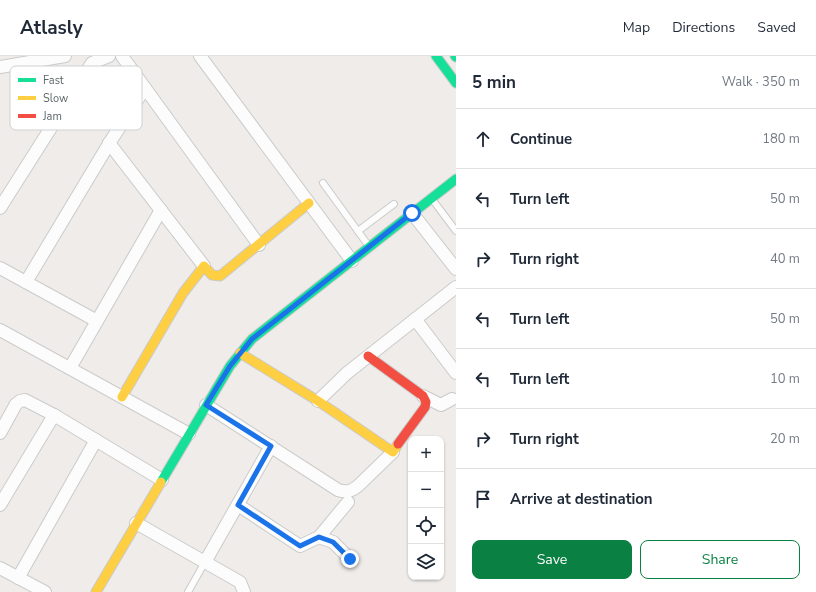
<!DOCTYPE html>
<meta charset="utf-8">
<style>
body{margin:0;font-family:"Nunito Sans",sans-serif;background:#f2f2f3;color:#1f2937}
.controls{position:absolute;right:12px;bottom:12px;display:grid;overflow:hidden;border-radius:8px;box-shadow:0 1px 3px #0004}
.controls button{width:36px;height:36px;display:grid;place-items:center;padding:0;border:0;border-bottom:1px solid #e0e1e3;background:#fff;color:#1f2937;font:20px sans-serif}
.stop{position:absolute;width:12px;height:12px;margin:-9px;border:3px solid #1a73e8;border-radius:50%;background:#fff}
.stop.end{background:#1a73e8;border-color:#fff;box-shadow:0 1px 4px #0008}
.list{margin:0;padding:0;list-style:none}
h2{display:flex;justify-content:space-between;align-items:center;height:52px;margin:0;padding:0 16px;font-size:17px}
h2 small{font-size:13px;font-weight:400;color:#747a83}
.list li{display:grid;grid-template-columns:26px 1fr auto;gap:12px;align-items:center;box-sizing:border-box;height:60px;padding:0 16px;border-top:1px solid #e0e1e3}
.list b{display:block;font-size:15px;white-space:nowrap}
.list em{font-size:13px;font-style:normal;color:#747a83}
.actions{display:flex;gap:8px;padding:12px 16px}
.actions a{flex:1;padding:9px 0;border:1px solid #0b8043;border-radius:8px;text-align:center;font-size:14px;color:#0b8043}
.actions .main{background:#0b8043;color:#fff}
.icon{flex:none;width:22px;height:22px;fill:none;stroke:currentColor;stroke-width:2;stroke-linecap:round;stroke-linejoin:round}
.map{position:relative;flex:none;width:456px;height:536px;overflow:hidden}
header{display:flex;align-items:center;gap:24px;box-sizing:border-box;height:56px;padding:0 20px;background:#fff;border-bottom:1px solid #e0e1e3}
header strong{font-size:19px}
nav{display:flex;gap:22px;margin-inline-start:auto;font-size:14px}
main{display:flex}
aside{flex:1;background:#fff}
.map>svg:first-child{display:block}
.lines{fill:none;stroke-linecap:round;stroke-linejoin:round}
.lane-casing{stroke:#cacbca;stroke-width:8}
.street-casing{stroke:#cacbca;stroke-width:14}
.fast-casing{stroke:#cacaca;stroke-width:11}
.slow-casing{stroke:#cacaca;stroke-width:11}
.jam-casing{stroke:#cacaca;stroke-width:11}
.lane{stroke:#fdfcfc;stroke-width:6}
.street{stroke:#fdfcfc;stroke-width:12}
.fast{stroke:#16e098;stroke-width:9}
.slow{stroke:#ffcf43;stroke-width:9}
.jam{stroke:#f24e42;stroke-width:9}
.route{stroke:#1a73e8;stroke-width:5}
.key{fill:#fff;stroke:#cfd1d2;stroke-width:1}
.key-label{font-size:11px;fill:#5e6768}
</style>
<header>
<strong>Atlasly</strong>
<nav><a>Map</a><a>Directions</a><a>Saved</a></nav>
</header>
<main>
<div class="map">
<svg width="456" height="536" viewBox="0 0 456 536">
<rect width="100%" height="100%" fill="#efece9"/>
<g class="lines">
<g class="lane-casing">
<g id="lane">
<path d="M323 127 368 189"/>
<path d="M432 143 456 175"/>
<path d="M358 175 394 148"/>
<path d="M188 536 205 506"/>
</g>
</g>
<g class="street-casing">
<g id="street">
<path d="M122 0 145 32 259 189"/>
<path d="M200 0 352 205"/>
<path d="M0 11 65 0"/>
<path d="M109 87 204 210"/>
<path d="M0 152 92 7 109 0"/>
<path d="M412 157 456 213"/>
<path d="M0 212 97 265"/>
<path d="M26 226 110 86 145 32"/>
<path d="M415 263 456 317"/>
<path d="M0 274 189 378"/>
<path d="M70 312 161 154"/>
<path d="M423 340 441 349 452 343"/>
<path d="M318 345 347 317 456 231"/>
<path d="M206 349 338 434C347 437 352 435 359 429L393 396"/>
<path d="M0 377 16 348 20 345 25 344 54 359"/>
<path d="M0 449 54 359 162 424"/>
<path d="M238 449 300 490 319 481 333 486 350 503"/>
<path d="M136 467 240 526 244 536"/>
<path d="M319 481 348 446"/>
<path d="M205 506 271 390"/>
<path d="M0 512 45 536"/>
<path d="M18 522 96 384"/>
</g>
</g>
<g class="fast-casing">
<g id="fast">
<path d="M436 0 456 27"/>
<path d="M455 0 456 1"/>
<path d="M161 426 230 310 252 283 456 123"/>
</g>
</g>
<g class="slow-casing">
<g id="slow">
<path d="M240 297 318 345 393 396 398 388"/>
<path d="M122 341 183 237 204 210 212 219 220 220 309 147"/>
<path d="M96 536 161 426"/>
</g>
</g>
<g class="jam-casing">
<path id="jam" d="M368 300 423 340 426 346 425 351 398 388"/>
</g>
<use href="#lane" class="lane"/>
<use href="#street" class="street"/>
<use href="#fast" class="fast"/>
<use href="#slow" class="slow"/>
<use href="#jam" class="jam"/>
</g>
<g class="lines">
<path class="route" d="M350 503 333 486 319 481 300 490 238 449 271 390 206 349 230 310 252 283 412 157"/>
</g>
<rect x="10" y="10" width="132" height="64" rx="6" class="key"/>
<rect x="18" y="22" width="18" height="4" fill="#16e098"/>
<rect x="18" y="40" width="18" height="4" fill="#ffcf43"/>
<rect x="18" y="58" width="18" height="4" fill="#f24e42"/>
<g class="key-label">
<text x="43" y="28">Fast</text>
<text x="43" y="46">Slow</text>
<text x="43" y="64">Jam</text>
</g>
</svg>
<div class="controls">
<button>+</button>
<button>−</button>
<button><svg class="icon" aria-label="locate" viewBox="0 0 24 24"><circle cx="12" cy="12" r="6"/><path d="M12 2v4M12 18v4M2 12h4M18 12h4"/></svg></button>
<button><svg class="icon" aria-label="layers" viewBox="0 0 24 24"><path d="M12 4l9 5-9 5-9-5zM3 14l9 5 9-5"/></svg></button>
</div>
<div class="stop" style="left:412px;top:157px"></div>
<div class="stop end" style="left:350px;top:503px"></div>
</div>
<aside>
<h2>5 min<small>Walk · 350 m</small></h2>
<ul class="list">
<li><svg class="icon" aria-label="ahead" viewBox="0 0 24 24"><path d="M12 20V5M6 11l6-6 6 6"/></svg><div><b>Continue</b></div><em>180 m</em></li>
<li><svg class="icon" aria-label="left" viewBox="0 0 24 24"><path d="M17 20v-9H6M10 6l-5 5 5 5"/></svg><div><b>Turn left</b></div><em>50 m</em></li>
<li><svg class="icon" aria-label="right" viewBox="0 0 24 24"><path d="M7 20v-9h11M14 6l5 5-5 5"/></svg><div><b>Turn right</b></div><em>40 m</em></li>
<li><svg class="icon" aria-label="left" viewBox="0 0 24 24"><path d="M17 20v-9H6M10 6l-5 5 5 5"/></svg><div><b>Turn left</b></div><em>50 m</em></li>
<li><svg class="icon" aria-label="left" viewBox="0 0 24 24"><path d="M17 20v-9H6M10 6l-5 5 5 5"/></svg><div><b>Turn left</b></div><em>10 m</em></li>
<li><svg class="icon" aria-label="right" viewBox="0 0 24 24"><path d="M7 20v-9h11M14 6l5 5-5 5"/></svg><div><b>Turn right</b></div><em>20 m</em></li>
<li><svg class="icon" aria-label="arrive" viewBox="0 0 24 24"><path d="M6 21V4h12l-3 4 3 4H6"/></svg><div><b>Arrive at destination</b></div></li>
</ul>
<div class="actions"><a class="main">Save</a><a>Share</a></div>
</aside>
</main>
